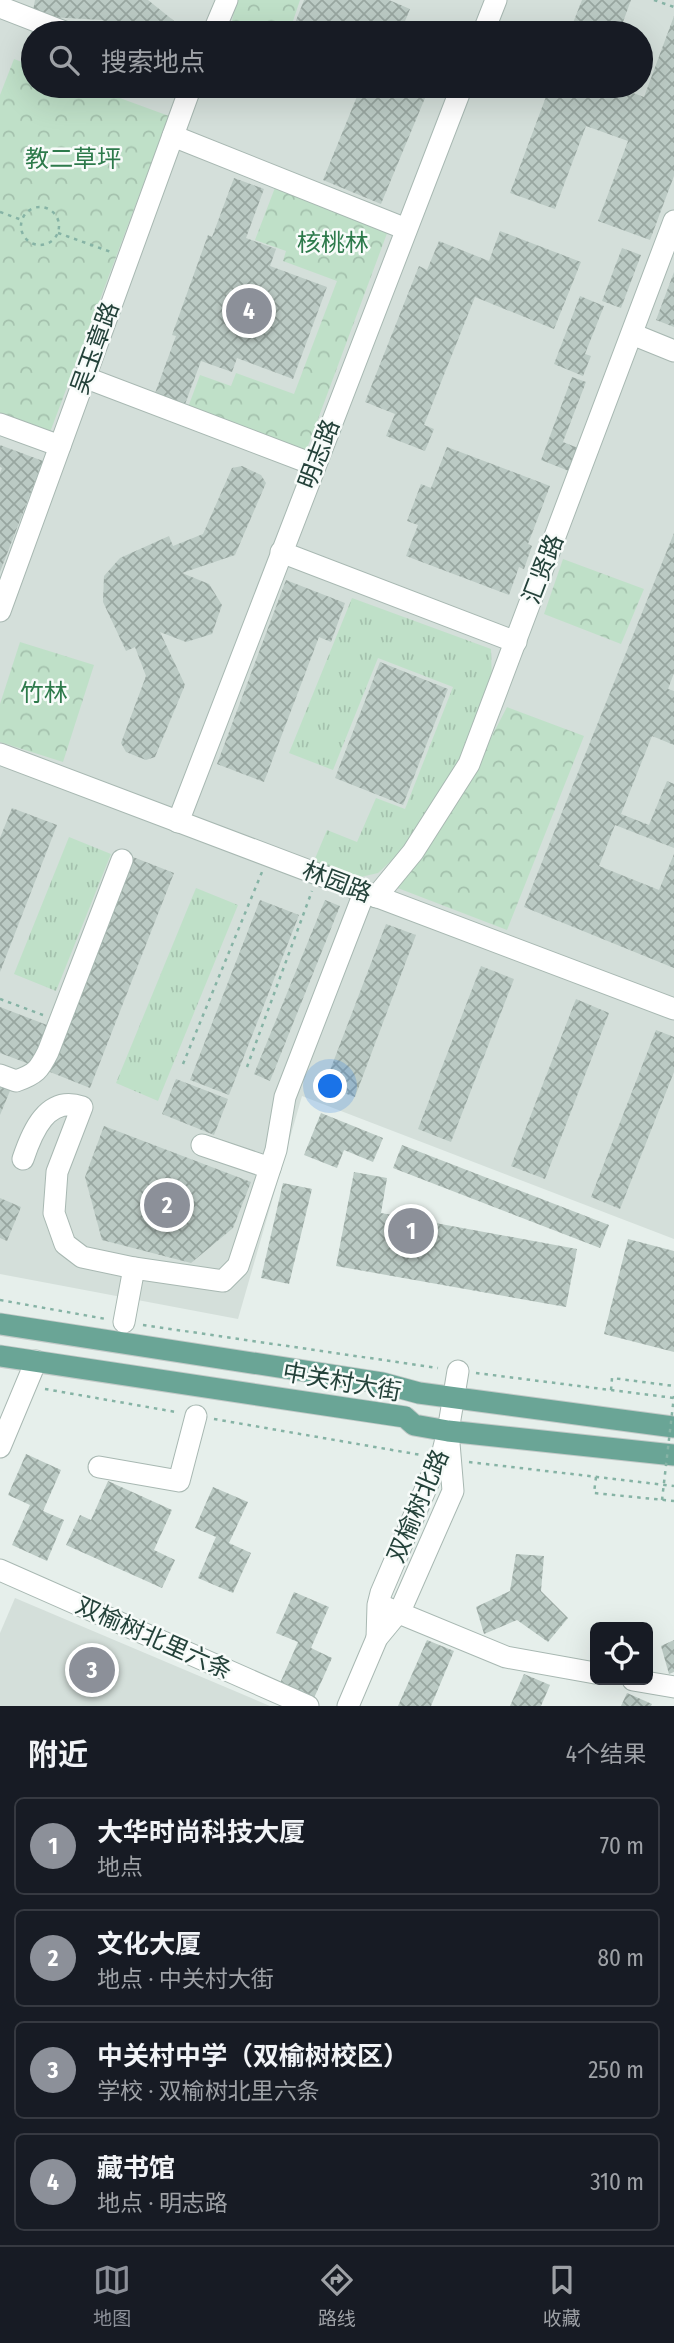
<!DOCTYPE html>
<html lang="zh">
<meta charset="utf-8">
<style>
body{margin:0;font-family:"Fira Sans Condensed","Noto Sans SC",sans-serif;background:#20242c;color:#f1f3f6}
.controls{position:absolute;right:21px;bottom:21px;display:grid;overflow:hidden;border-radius:10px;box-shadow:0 7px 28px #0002}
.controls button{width:63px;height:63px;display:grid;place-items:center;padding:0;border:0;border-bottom:2px solid #363941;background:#171b24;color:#f1f3f6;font:35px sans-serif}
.you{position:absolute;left:331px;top:1087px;width:24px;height:24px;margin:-18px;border:5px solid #fff;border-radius:50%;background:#1a73e8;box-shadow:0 0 0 10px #1a73e833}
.badge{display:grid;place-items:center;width:46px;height:46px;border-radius:50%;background:#8c9099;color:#fff;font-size:23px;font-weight:700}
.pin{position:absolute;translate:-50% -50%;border:4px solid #fff;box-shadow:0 2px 7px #0006}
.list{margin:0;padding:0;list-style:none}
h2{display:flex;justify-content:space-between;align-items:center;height:91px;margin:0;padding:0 28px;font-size:30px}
h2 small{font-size:23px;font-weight:400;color:#9ea1a6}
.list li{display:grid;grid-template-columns:46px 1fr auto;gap:21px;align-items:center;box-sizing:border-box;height:98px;margin:0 14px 14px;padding:0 14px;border:2px solid #363941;border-radius:10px}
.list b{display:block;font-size:26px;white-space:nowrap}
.list p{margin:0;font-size:23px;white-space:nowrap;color:#9ea1a6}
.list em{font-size:23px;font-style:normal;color:#9ea1a6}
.icon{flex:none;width:38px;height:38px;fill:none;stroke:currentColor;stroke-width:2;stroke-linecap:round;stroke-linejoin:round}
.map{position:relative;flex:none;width:674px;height:1706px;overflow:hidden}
.search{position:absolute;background:#171b24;box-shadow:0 7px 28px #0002;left:21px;right:21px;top:21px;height:77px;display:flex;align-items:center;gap:18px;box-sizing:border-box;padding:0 24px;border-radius:38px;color:#9ea1a6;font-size:26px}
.sheet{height:539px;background:#171b24}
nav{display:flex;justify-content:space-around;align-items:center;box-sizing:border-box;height:98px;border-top:2px solid #363941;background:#171b24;font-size:19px;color:#9ea1a6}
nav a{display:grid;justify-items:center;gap:4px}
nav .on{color:#8c9099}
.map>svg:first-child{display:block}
.built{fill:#d4dfda;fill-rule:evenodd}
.grass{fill:url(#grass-tufts)}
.forest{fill:url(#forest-crowns)}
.building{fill:url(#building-cross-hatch)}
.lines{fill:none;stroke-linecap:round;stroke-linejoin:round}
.minor-casing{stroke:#a8b8b2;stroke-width:23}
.major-casing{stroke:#c2cac8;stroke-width:23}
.path{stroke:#86b3a5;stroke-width:2.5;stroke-dasharray:3.5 5;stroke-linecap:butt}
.minor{stroke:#fff;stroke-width:21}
.major{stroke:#6aa596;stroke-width:21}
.path-bridge{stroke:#86b3a5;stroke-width:2.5;stroke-dasharray:3.5 5;stroke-linecap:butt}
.labels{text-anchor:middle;stroke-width:5;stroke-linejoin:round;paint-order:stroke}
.park-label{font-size:24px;fill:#2d7a4b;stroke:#f7fbf9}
.street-label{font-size:24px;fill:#24423a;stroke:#f7fbf9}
</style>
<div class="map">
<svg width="674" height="1706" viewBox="0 0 674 1706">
<defs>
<pattern id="grass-tufts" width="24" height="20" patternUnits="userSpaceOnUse" patternTransform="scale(1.75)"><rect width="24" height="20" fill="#bfe0c8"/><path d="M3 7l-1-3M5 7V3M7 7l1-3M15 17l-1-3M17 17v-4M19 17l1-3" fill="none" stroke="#a4c1ad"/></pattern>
<pattern id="forest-crowns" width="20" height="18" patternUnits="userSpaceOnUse" patternTransform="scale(1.75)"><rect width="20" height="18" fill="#bfe0c8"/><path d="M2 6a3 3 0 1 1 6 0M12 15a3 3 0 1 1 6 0" fill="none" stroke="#a4c1ad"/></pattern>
<pattern id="building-cross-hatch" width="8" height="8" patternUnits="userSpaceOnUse" patternTransform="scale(1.75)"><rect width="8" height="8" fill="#bbcac4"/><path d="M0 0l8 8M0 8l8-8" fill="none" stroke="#98a6a0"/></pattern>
</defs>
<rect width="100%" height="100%" fill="#e6efeb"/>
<g class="built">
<path d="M0 0H674V1239L302 1096 238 1319 0 1274ZM33 33H641V86H33Z"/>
<path d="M15 1598 270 1706H0V1633Z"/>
</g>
<g class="grass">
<path d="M352 598 491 649 492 684 460 764 418 836 378 873 352 879 314 861 327 830 357 842 376 798 405 809 453 687 378 658 333 770 289 753Z"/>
<path d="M69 837 111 854 56 991 14 974Z"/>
<path d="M196 888 238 905 158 1101 116 1083Z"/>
</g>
<g class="forest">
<path d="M237 0H300L289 33H229Z"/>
<path d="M14 59 33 66V86H87L169 116 49 435 0 416V95Z"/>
<path d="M276 185 389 228 305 454 187 410 200 375 231 386 236 373 294 394 337 281 283 261 286 251 255 240Z"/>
<path d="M563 559 644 589 621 644 544 614Z"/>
<path d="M20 642 94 665 63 762 0 742V704Z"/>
<path d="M507 707 584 736 507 930 395 887 479 761Z"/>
</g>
<g class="building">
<path d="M35 0H148L189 33H131L102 20 32 16Z"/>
<path d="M304 0H389L410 9 403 26 421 33H306L293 28Z"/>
<path d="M582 0H631L619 33H569Z"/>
<path d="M674 16V176L650 240 598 221 628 141 586 126 555 209 510 193 550 86H614L644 97Z"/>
<path d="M337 86H430L381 204 323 180 358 94Z"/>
<path d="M234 178 264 189 246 238 276 249 270 266 327 287 293 379 237 358 232 372 201 361 184 407 154 396 176 336 172 335 208 235 212 237Z"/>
<path d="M500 231 581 262 554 329 475 297 424 425 434 429 425 451 386 436 395 414 365 402 419 266 427 270 439 241 489 261Z"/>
<path d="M622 248 641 255 621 308 602 301Z"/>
<path d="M674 272V327L656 320Z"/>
<path d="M580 296 604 306 585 354 591 356 583 376 554 364Z"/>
<path d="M572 377 586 382 563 442 578 448 569 471 541 460Z"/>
<path d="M0 445 43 461 0 572V473L2 468 0 467Z"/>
<path d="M447 447 550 486 528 544 532 546 524 569 519 567 509 595 406 556 418 525 407 521 421 484 431 488Z"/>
<path d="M242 466 261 475 266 483 235 555 182 573 209 584 222 605 212 634 186 642 160 632 185 685 155 757 146 760 126 752 121 743 146 676 135 647 126 651 103 602 104 576 120 558 169 536 173 546 203 534 232 468Z"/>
<path d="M674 533V673L668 689 674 691V745L652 736 621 814 649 825 667 781 674 784V848L615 825 599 866 659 890 674 854V968L524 907Z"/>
<path d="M286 580 345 603 331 642 319 637 264 782 217 764Z"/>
<path d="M380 662 448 689 403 805 335 778Z"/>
<path d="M12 808 57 825 0 972V838Z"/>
<path d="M133 857 174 873 90 1088 50 1072Z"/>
<path d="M260 900 299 915 229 1095 190 1080Z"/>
<path d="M325 900 340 906 270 1081 254 1074Z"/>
<path d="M386 924 416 935 355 1097 324 1086Z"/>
<path d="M481 966 514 979 451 1142 418 1129Z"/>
<path d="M576 999 609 1013 545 1179 511 1166Z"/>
<path d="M0 1007 47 1025 32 1065 0 1053Z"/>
<path d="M656 1030 674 1037V1072L620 1209 591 1197Z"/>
<path d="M176 1079 228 1099 214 1135 162 1114Z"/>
<path d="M0 1081 12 1086 0 1115Z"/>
<path d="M321 1113 383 1138 373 1162 344 1150 337 1168 304 1155Z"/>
<path d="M104 1126 251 1182 233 1228 191 1263 102 1240 85 1177Z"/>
<path d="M402 1145 609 1225 600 1248 393 1168Z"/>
<path d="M354 1172 387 1178 381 1213 577 1249 566 1307 336 1266Z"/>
<path d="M283 1183 312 1189 289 1284 261 1278Z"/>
<path d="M0 1198 21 1207 7 1241 0 1238Z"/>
<path d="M628 1239 674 1251V1352L604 1334Z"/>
<path d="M26 1454 61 1470 43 1511 64 1520 47 1561 12 1545 30 1505 8 1495Z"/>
<path d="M108 1481 172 1510 154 1550 175 1560 162 1588 66 1545 80 1515 91 1520Z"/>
<path d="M213 1487 248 1502 229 1543 251 1553 233 1593 198 1578 216 1537 195 1528Z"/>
<path d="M516 1554 544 1556 541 1591 568 1618 548 1642 517 1620 484 1634 476 1607 510 1591Z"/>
<path d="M294 1592 329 1607 311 1648 332 1658 314 1698 280 1683 298 1642 276 1633Z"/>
<path d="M427 1640 454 1651 431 1706H398Z"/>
<path d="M674 1640V1672L669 1674 661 1646Z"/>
<path d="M524 1674 550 1685 541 1706H510Z"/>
<path d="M627 1693 652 1704 651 1706H621Z"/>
</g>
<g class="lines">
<g class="minor-casing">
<g id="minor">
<path d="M0 7 67 33"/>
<path d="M213 33 227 0"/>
<path d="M483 33 496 0"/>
<path d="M173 136 406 229"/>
<path d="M632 334 674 351"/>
<path d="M84 377 315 465"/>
<path d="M0 424 60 446"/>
<path d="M281 552 516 642"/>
<path d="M0 611 191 86"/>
<path d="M0 754 674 1009"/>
<path d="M178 822 462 86"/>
<path d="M376 897 413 852 469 764 674 221"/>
<path d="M0 1075 16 1081C36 1074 39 1070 48 1052L122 860"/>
<path d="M202 1145 270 1168"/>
<path d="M23 1159C32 1132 47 1095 82 1107L57 1172 54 1213 65 1244 82 1257 134 1268"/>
<path d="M124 1322 134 1268 223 1281 238 1266 276 1150 285 1097 364 893"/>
<path d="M0 1447 36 1361"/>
<path d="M99 1467 179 1481 196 1416"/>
<path d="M0 1570 308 1706"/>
<path d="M387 1608 506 1657 595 1673"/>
<path d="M377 1638 378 1605 381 1593 429 1481 441 1459 448 1431 458 1371"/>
<path d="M633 1680 674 1687"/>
<path d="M348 1706 377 1638 401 1609 453 1491 448 1431"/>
</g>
</g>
<g class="major-casing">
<g id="major">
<path d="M0 1324 382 1383 419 1393 674 1427"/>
<path d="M0 1356 405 1417 414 1425 448 1431 674 1455"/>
</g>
</g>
<g class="path">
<path d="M654 0 674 7"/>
<circle cx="40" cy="226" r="19"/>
<path d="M0 212 22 220"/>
<path d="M58 233 111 252"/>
<path d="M0 999 43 1015"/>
<path d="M183 1064 262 872"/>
<path d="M247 1067 312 891"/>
<path d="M0 1300 106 1319"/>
<path d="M143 1325 438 1368"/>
<path d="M476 1373 674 1398"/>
<path d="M45 1389 176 1412"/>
<path d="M611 1390 612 1378 674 1386"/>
<path d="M214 1419 421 1455"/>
<path d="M469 1462 674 1486"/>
<path d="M596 1477 594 1493 674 1501"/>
</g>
<use href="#minor" class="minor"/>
<use href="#major" class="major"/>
<path class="path-bridge" d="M662 1500 674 1396"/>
</g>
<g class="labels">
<g class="park-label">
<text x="73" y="167">教二草坪</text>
<text x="333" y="251">核桃林</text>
<text x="44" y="701">竹林</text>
</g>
<g class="street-label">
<text transform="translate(95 348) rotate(-70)" y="8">吴玉章路</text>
<text transform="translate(319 454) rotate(-69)" y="8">明志路</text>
<text transform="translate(543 569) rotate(-69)" y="8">汇贤路</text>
<text transform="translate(337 882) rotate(21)" y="8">林园路</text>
<text transform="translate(342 1382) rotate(10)" y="8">中关村大街</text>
<text transform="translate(418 1506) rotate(-67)" y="8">双榆树北路</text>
<text transform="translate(154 1638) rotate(24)" y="8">双榆树北里六条</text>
</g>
</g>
</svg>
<div class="controls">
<button><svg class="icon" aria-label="locate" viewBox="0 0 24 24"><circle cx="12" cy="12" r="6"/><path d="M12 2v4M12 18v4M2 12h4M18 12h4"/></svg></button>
</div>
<div class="you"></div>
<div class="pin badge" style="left:411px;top:1231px">1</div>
<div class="pin badge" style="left:167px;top:1205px">2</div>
<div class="pin badge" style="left:92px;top:1670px">3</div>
<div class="pin badge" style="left:249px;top:311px">4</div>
<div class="search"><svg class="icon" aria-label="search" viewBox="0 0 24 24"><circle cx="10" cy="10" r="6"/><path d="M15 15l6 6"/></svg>搜索地点</div>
</div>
<section class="sheet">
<h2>附近<small>4个结果</small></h2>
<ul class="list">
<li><span class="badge">1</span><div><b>大华时尚科技大厦</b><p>地点</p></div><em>70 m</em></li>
<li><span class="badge">2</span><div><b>文化大厦</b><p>地点 · 中关村大街</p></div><em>80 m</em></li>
<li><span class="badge">3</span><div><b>中关村中学（双榆树校区）</b><p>学校 · 双榆树北里六条</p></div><em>250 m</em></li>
<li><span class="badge">4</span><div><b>藏书馆</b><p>地点 · 明志路</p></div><em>310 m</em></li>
</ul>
</section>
<nav>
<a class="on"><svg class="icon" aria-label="map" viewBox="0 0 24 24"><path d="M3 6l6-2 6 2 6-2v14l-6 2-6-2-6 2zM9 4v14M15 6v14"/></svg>地图</a>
<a><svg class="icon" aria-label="directions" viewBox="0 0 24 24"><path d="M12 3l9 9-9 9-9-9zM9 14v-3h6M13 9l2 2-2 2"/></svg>路线</a>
<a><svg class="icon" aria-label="saved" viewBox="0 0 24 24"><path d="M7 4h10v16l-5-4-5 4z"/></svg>收藏</a>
</nav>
